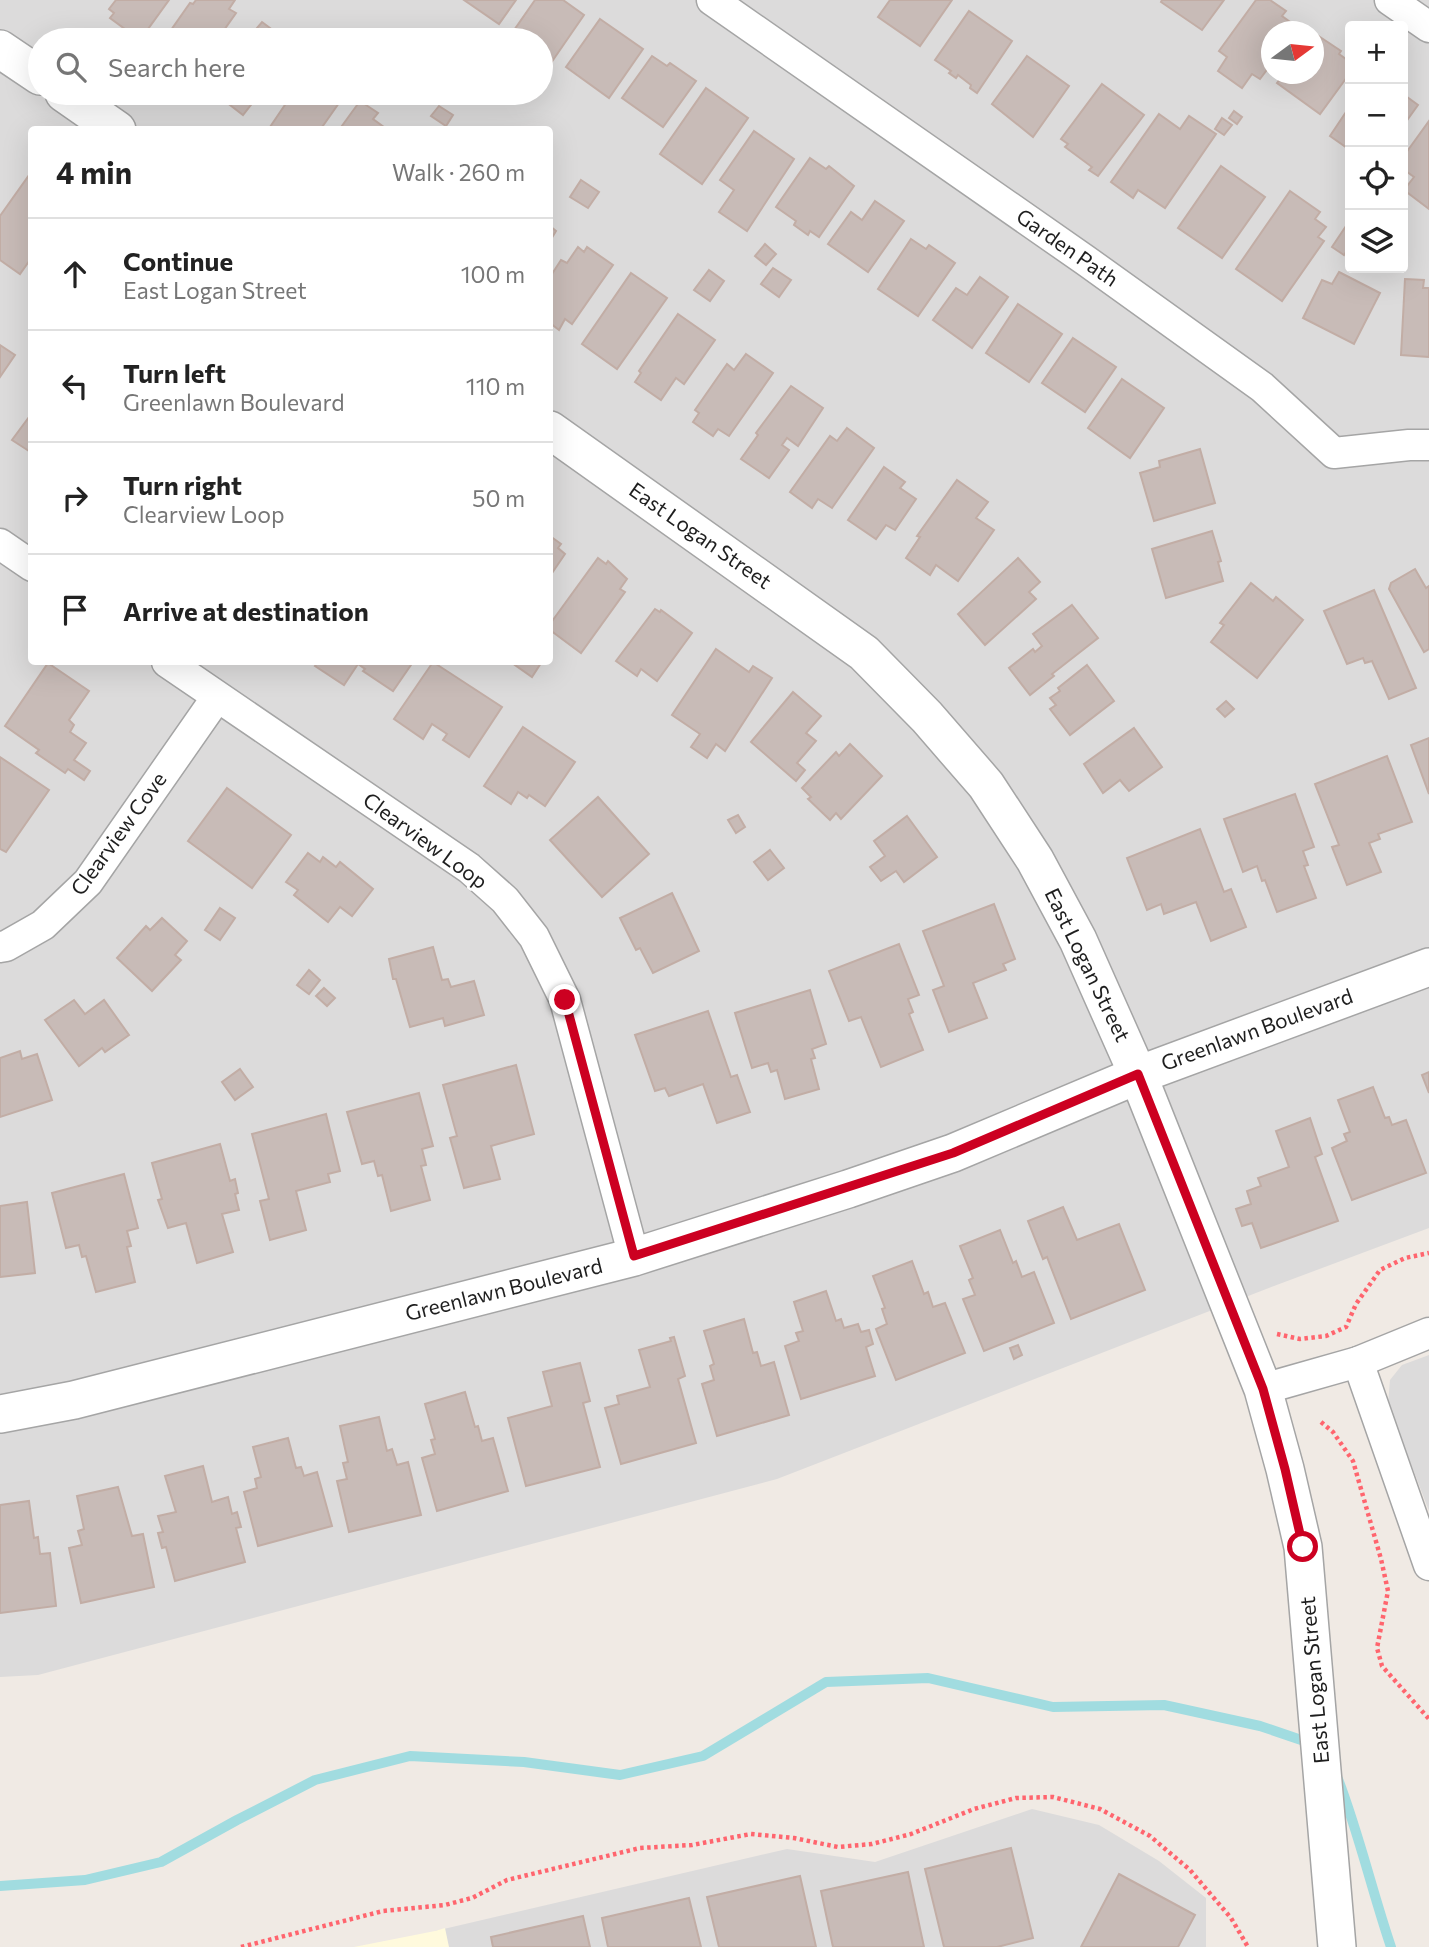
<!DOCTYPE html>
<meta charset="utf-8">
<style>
body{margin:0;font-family:Commissioner,sans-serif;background:#f6f6f6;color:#222}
.controls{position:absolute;right:21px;top:21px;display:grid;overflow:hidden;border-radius:7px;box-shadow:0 7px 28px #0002}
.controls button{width:63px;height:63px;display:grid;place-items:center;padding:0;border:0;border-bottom:2px solid #e0e0e0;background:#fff;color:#222;font:35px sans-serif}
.compass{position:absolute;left:1261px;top:21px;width:63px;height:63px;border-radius:50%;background:#fff;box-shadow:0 7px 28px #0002;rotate:75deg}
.stop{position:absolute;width:21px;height:21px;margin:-16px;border:5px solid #cc0021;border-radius:50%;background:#fff}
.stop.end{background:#cc0021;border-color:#fff;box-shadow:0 2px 7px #0008}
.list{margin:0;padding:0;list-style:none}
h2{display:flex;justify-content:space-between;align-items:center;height:91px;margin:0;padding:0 28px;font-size:30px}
h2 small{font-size:23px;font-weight:400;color:#767676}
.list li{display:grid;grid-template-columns:46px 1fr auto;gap:21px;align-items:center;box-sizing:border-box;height:112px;padding:0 28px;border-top:2px solid #e0e0e0}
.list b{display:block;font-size:26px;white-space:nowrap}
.list p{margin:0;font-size:23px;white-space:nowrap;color:#767676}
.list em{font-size:23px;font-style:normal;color:#767676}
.icon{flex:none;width:38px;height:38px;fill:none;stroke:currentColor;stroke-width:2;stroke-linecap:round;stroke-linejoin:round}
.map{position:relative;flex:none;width:1429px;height:1947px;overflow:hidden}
.search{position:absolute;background:#fff;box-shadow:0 7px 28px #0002;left:28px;top:28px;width:525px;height:77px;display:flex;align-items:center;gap:18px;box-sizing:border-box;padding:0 24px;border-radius:38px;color:#767676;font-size:26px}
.panel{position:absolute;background:#fff;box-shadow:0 7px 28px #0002;left:28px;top:126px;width:525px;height:539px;border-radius:7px}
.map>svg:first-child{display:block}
.residential{fill:#dcdbdb;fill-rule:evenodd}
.education{fill:#fffadd}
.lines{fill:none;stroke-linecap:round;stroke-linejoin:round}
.stream{stroke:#a1dce0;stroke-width:10}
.building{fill:#c8bbb7;stroke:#c2ada5;stroke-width:2}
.minor-casing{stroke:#a5a5a5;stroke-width:33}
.tertiary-casing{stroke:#a5a5a5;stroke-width:40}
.path{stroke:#ff656e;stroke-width:4.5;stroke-dasharray:3.5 3.5;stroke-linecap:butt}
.minor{stroke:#fff;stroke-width:30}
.tertiary{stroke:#fff;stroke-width:37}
.route{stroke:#cc0021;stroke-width:9}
.labels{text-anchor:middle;stroke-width:5;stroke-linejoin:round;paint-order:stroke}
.street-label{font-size:21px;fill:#1e1e1e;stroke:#fff}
</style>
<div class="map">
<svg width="1429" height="1947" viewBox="0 0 1429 1947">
<rect width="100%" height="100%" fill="#f0eae4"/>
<g class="residential">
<path d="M0 0H1429V1228L1274 1286 777 1479 38 1675 0 1677ZM1350 26H1403V268H1350ZM1272 32H1314V74H1272ZM40 40H541V93H40ZM32 130H550V662H32Z"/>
<path d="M1429 1355V1511L1388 1404 1390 1380 1402 1365Z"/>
<path d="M1032 1809 1099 1825 1159 1861 1206 1898V1947H439L435 1931 787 1849 875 1862Z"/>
</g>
<path class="education" d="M445 1928 449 1947H354L435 1931Z"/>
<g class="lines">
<g class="stream">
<path d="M1338 1779C1359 1834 1372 1891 1391 1947"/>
<path d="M0 1886 85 1880 161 1862 237 1820 315 1780 410 1756 524 1762 620 1775 703 1756 826 1682 928 1678 1053 1707 1164 1705 1260 1726 1313 1744"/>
</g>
</g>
<g class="building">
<path d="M116 0H169L140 40 110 18 114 13 109 9Z"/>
<path d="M196 0H235L229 9 236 13 217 40H164L190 3 193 4Z"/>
<path d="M464 0H516L499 24Z"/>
<path d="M535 0H563L584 15 551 63 541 57V40H517L510 36Z"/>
<path d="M890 0H952L920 46 878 17Z"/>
<path d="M1162 0H1224L1202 30 1161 2Z"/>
<path d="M1256 0H1270L1286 11 1282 16 1297 27 1294 32H1272V63L1260 79 1252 74 1242 88 1218 71 1227 57 1219 51Z"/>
<path d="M969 11 1012 41 977 93 970 88 971 85 958 75 956 78 949 73 951 71 935 60Z"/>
<path d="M600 19 643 49 609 98 566 67Z"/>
<path d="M262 22 286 40H247Z"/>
<path d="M1314 33 1341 51 1339 54 1350 62V73L1320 114 1277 83 1284 74H1314Z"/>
<path d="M652 56 667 66 670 63 696 81 663 127 622 98Z"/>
<path d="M1027 56 1069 86 1033 137 992 104Z"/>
<path d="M1102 84 1144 115 1098 176 1089 170 1092 167 1065 147 1068 144 1061 139Z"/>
<path d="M706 88 748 118 702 184 660 154Z"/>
<path d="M219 93H265L260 99 257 97 243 115 217 95Z"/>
<path d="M293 93H346L320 130H268Z"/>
<path d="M1403 94 1418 105 1403 126Z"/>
<path d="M360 101 378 113 373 119 388 130H339Z"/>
<path d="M439 106 453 115 446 126 431 116Z"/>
<path d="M1350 106V150L1330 136Z"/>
<path d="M1234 111 1242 117 1237 124 1229 118Z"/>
<path d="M1159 114 1180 129 1189 116 1216 134 1165 208 1138 190 1133 198 1111 182Z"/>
<path d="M1222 118 1232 125 1224 135 1215 129Z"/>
<path d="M1429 121V209L1404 190 1414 177 1403 169V157Z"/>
<path d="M754 131 794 159 747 231 719 212 734 190 720 180Z"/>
<path d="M810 158 826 169 829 166 854 186 819 237 810 231 808 235 794 225 796 221 776 207Z"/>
<path d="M1221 166 1265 197 1222 258 1178 228Z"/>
<path d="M32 171V257L20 274 0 260V216Z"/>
<path d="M581 180 599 192 588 208 570 197Z"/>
<path d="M1290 191 1320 212 1315 219 1326 227 1318 237 1324 241 1282 301 1236 269Z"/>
<path d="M875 201 904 221 868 272 828 244 851 212 862 220Z"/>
<path d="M550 226 556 231 550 241Z"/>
<path d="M1346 226 1350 228V246L1344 255 1332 247Z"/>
<path d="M911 239 926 249 929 245 955 263 918 316 878 289Z"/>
<path d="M765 244 776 254 766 265 755 256Z"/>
<path d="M578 247 584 252 587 247 613 265 572 324 565 319 559 330 550 323V277L561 260 567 263Z"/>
<path d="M773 268 791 280 779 297 761 284Z"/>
<path d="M709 270 724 281 710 301 694 290Z"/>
<path d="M1339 272 1380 293 1354 344 1303 318 1322 280 1332 284Z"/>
<path d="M631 273 667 298 617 369 582 344Z"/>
<path d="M980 277 1008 297 972 348 933 320 956 288 967 295Z"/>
<path d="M1405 279 1424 280 1423 288H1429V357L1401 355Z"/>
<path d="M1018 304 1062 334 1029 382 986 353Z"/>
<path d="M678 314 715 340 684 384 676 378 661 400 635 382 641 373 639 371Z"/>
<path d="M1073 338 1116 367 1085 412 1042 383Z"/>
<path d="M0 345 15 355 0 377Z"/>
<path d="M746 354 773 373 729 436 718 429 713 436 693 422 699 413 695 410 727 364 734 370Z"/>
<path d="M1122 379 1164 408 1130 458 1088 428Z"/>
<path d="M791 386 823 408 798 446 787 438 782 445 789 450 769 478 741 459 758 435 756 433Z"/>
<path d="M32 413V453L12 440Z"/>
<path d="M847 428 874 448 832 508 818 499 812 508 790 492 830 436 837 441Z"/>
<path d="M1200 449 1215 503 1154 521 1140 473 1160 467 1159 461Z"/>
<path d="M884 467 905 482 900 488 916 499 895 530 886 525 876 539 848 520Z"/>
<path d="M957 480 988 502 976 518 994 530 958 581 936 565 930 575 906 558 920 537 917 536Z"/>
<path d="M1212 531 1221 561 1218 562 1223 581 1166 598 1152 549Z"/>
<path d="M550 536 561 544 558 548 565 554 550 576Z"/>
<path d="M598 558 606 564 608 561 627 579 620 589 625 592 581 653 550 630V624Z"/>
<path d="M1018 558 1040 582 1029 592 1036 599 985 645 958 614Z"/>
<path d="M1415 569 1426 588 1429 586V649L1424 652 1389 589 1391 583Z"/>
<path d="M1251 583 1273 601 1276 597 1303 620 1257 678 1211 642 1224 625 1220 623Z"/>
<path d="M1374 590 1416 688 1389 699 1372 661 1365 663 1363 658 1347 664 1324 611Z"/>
<path d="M1072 605 1098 638 1052 674 1054 676 1030 695 1009 668 1033 649 1035 652 1042 646 1033 634Z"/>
<path d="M655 609 660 612 661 610 692 633 657 681 641 669 637 676 616 661Z"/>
<path d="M716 649 749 672 753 666 772 678 725 751 716 744 707 758 691 747 700 734 672 715Z"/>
<path d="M318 662H413L393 691 363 671 365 669 358 664 344 685 315 666Z"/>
<path d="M433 662 502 707 469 757 443 740 447 734 432 724 423 739 394 719Z"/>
<path d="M518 662H538L541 663 532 677 515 665Z"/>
<path d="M48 663 89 691 69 720 74 725 70 732 86 743 74 760 90 771 84 780 68 769 65 773 36 753 39 750 5 726Z"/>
<path d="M1087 665 1114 701 1070 735 1050 709 1056 705 1050 698 1060 691 1058 688Z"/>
<path d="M793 692 821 716 806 733 816 741 797 763 805 770 796 781 751 742Z"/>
<path d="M1226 701 1234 709 1225 717 1217 709Z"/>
<path d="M523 727 575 762 545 806 529 795 527 798 518 792 511 804 484 786Z"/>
<path d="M1134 728 1162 767 1129 791 1120 780 1103 793 1084 764Z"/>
<path d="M1429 738V794L1411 745Z"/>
<path d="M850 744 882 776 841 819 836 813 830 820 808 799 811 797 802 788 836 752 839 756Z"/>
<path d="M1387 756 1412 822 1378 834 1380 839 1369 843 1381 872 1347 885 1332 847 1339 845 1315 784Z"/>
<path d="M0 757 49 790 6 852 0 849Z"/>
<path d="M227 788 291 835 252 888 188 841Z"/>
<path d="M1295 794 1314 847 1303 851 1308 865 1304 866 1316 898 1277 912 1265 880 1262 881 1257 866 1243 872 1224 819Z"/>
<path d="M598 797 649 854 602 897 550 840Z"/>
<path d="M738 815 745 827 736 833 728 820Z"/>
<path d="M907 816 937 857 904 882 896 871 881 881 870 867 885 856 874 841Z"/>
<path d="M1200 829 1224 892 1231 889 1246 927 1211 941 1196 902 1164 914 1161 904 1147 910 1127 858Z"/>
<path d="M770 850 784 868 768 880 754 862Z"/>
<path d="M308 853 320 862 323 857 336 867 340 862 373 889 352 916 340 907 328 922 294 895 298 890 286 882Z"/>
<path d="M672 893 699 951 653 973 640 948 636 950 620 918Z"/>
<path d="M994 904 1015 959 1003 964 1006 970 973 983 987 1018 949 1032 933 990 944 986 923 931Z"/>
<path d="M220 908 235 918 220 940 205 930Z"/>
<path d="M162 918 187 941 175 955 181 960 152 991 117 958 146 926 150 930Z"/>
<path d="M899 944 919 995 908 999 913 1012 909 1014 923 1050 881 1067 861 1017 849 1021 829 971Z"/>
<path d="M433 947 442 980 448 979 451 987 474 981 484 1015 445 1026 443 1018 410 1027 396 979H393L389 959Z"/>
<path d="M309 970 320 980 309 994 297 985Z"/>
<path d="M324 988 335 998 327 1006 316 996Z"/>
<path d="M810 990 826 1044 812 1049 815 1058 811 1059 819 1089 785 1099 777 1070 771 1072 768 1063 752 1068 735 1013Z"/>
<path d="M74 1000 85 1014 104 1000 129 1035 105 1052 102 1048 79 1066 45 1020Z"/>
<path d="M708 1011 731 1077 737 1075 750 1112 717 1123 703 1084 669 1096 665 1088 655 1091 635 1035Z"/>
<path d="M20 1051 22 1059 37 1054 52 1100 0 1117V1058Z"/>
<path d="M516 1065 534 1134 491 1146 500 1179 464 1188 450 1138 457 1136 443 1085Z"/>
<path d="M240 1069 253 1087 235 1100 222 1082Z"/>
<path d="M1429 1072V1093L1422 1075Z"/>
<path d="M1373 1087 1385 1118 1389 1117 1392 1125 1406 1120 1426 1173 1352 1200 1332 1148 1347 1141 1344 1134 1350 1132 1338 1100Z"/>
<path d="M419 1093 433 1146 422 1149 426 1165 421 1166 430 1200 391 1211 382 1175 378 1176 374 1161 362 1164 347 1112Z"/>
<path d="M326 1114 340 1171 328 1174 330 1182 296 1191 306 1230 270 1240 260 1201 269 1199 252 1134Z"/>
<path d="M1310 1118 1322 1154 1315 1157 1338 1221 1261 1248 1252 1223 1242 1226 1236 1209 1251 1204 1247 1191 1261 1186 1258 1178 1289 1167 1276 1131Z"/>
<path d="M220 1144 230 1181 235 1179 238 1193 235 1194 239 1210 222 1214 233 1252 197 1263 186 1223 168 1228 158 1200 162 1199 152 1163Z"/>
<path d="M124 1174 138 1228 127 1231 131 1246 127 1247 135 1282 96 1292 86 1256 82 1257 79 1245 66 1248 52 1193Z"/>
<path d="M27 1202 35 1273 0 1277V1206Z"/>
<path d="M1063 1207 1077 1240 1119 1224 1145 1290 1071 1319 1047 1257 1043 1259 1028 1221Z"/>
<path d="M1000 1230 1013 1263 1016 1261 1022 1277 1034 1272 1054 1323 984 1351 963 1299 975 1295 969 1280 973 1278 960 1246Z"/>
<path d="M912 1261 924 1294 928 1292 933 1307 945 1303 965 1353 896 1380 876 1329 887 1324 882 1309 885 1308 873 1276Z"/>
<path d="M826 1291 836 1321 841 1319 844 1328 858 1324 861 1332 869 1330 873 1344 866 1347 875 1376 801 1399 785 1346 799 1341 796 1333 803 1331 794 1302Z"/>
<path d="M744 1319 753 1353 757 1352 761 1366 774 1362 789 1415 717 1436 702 1384 714 1380 710 1366 714 1364 704 1331Z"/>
<path d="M674 1337 685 1376 678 1379 696 1443 621 1464 605 1408 619 1404 617 1396 650 1387 639 1350 671 1341 670 1338Z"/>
<path d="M1018 1345 1022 1355 1014 1359 1010 1348Z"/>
<path d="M580 1363 590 1401 583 1403 600 1467 526 1486 508 1418 552 1406 543 1372Z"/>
<path d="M465 1392 475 1427 478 1426 482 1441 493 1438 508 1491 437 1511 422 1458 435 1454 431 1440 435 1439 425 1404Z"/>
<path d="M379 1417 387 1451 392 1449 397 1465 408 1462 421 1515 349 1532 337 1481 347 1479 343 1463 348 1462 340 1426Z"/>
<path d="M288 1438 296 1468 301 1467 304 1476 317 1472 332 1526 258 1546 244 1492 257 1488 255 1479 261 1477 253 1447Z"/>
<path d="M203 1466 212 1502 228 1497 232 1514 237 1512 241 1527 236 1528 245 1562 175 1581 166 1547 162 1548 158 1533 163 1532 158 1516 176 1512 165 1476Z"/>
<path d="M118 1487 132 1536 143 1534 154 1587 81 1603 69 1548 82 1545 78 1531 84 1529 77 1496Z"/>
<path d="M29 1501 34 1538 38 1537 40 1554 50 1553 56 1606 0 1613V1505Z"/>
<path d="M1011 1848 1033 1938 997 1947H944L925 1869Z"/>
<path d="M908 1872 924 1947H833L821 1891Z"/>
<path d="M1119 1874 1195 1915 1178 1947H1081Z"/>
<path d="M800 1876 816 1947H719L707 1897Z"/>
<path d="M689 1898 701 1947H608L602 1918Z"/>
<path d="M583 1916 590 1947H493L491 1937Z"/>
</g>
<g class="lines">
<g class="minor-casing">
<g id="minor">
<path d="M712 0 1085 260 1262 387 1334 453 1409 445H1429"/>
<path d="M1390 0 1429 27"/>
<path d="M0 544 32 566"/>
<path d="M167 662 469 868 505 900 534 937 565 1000 634 1257"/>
<path d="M0 947 6 946 43 925 88 882 217 697"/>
<path d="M1358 1362 1429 1565"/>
<path d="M1263 1389 1358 1362 1429 1333"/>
</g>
</g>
<g class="tertiary-casing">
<g id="tertiary">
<path d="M0 49 40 76"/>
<path d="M64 93 117 130"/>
<path d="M550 430 864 653 927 717 986 785 1035 860 1078 940 1138 1075 1263 1389 1285 1469 1303 1547 1337 1947"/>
<path d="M0 1414 74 1400 634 1257 848 1189 953 1153 1138 1075 1429 967"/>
</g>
</g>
<g class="path">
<path d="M1277 1334 1300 1339 1326 1336 1346 1327 1356 1304 1380 1270 1405 1258 1429 1253"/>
<path d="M1321 1422 1333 1432 1353 1461 1381 1559 1388 1591 1377 1648 1382 1666 1429 1719"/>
<path d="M241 1947 383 1911 445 1905 472 1898 507 1880 640 1848 692 1845 751 1834 794 1838 838 1847 872 1844 911 1834 974 1809 1016 1798 1053 1797 1100 1809 1150 1836 1190 1870 1231 1918 1248 1947"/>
</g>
<use href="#minor" class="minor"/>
<use href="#tertiary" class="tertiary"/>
</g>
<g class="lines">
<path class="route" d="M565 1000 634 1256 953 1153 1138 1074 1263 1389 1285 1469 1303 1547"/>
</g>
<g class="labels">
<g class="street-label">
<text transform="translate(1067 248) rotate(35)" y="7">Garden Path</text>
<text transform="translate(700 536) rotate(35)" y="7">East Logan Street</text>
<text transform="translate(119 834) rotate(-54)" y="7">Clearview Cove</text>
<text transform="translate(425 841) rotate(36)" y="7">Clearview Loop</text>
<text transform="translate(1087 965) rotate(64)" y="7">East Logan Street</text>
<text transform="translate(1257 1030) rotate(-20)" y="7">Greenlawn Boulevard</text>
<text transform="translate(504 1290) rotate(-14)" y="7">Greenlawn Boulevard</text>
<text transform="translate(1315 1680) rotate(-95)" y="7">East Logan Street</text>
</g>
</g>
</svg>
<div class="controls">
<button>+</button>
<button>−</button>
<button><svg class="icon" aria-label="locate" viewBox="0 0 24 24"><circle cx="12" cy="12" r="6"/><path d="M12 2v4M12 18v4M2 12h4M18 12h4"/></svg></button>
<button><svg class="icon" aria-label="layers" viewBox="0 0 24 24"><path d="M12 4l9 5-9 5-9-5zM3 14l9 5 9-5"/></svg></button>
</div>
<svg class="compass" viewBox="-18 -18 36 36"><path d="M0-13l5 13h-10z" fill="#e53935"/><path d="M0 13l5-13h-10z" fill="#767676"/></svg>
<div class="stop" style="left:1303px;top:1547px"></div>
<div class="stop end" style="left:565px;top:1000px"></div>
<div class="search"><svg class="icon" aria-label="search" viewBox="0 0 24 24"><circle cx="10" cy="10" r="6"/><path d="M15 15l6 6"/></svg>Search here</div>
<section class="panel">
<h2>4 min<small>Walk · 260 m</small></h2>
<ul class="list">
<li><svg class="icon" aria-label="ahead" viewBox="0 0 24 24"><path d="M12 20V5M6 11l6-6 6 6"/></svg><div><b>Continue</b><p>East Logan Street</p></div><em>100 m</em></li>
<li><svg class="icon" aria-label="left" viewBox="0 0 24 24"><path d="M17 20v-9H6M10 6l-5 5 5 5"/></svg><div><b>Turn left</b><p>Greenlawn Boulevard</p></div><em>110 m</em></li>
<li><svg class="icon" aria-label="right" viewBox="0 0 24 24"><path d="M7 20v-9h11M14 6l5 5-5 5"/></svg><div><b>Turn right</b><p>Clearview Loop</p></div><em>50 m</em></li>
<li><svg class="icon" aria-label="arrive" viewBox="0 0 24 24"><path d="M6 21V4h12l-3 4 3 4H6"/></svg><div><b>Arrive at destination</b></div></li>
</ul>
</section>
</div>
